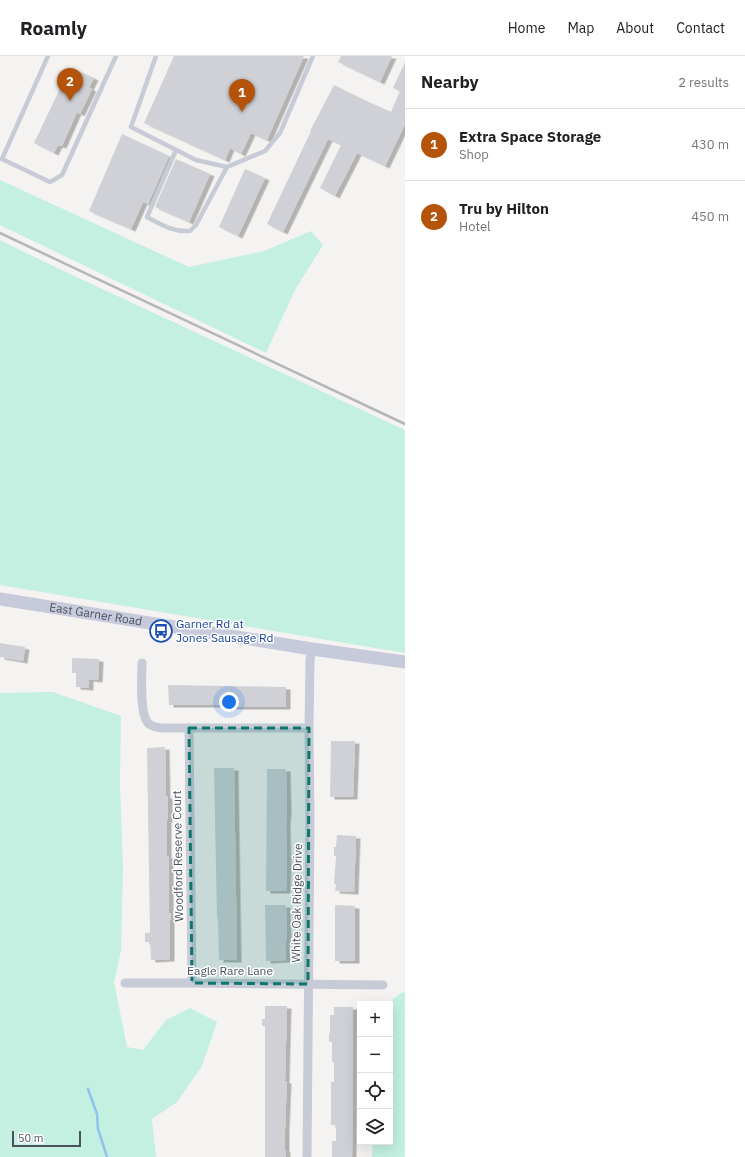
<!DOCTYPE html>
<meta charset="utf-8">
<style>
body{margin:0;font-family:"IBM Plex Sans",sans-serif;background:#f2f2f2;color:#202124}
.controls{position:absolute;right:12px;bottom:12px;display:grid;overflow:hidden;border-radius:0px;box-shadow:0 4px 16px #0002}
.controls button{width:36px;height:36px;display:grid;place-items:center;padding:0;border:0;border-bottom:1px solid #e0e0e0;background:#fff;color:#202124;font:20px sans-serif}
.scale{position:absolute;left:12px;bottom:10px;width:69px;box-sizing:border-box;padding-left:4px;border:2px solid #4a5060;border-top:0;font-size:11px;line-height:14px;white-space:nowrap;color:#4a5060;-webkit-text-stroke:3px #fff;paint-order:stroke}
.you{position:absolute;left:229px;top:646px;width:14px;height:14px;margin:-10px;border:3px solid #fff;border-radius:50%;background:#1a73e8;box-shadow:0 0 0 6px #1a73e833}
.badge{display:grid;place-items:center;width:26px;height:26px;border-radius:50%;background:#b45309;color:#fff;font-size:13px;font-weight:700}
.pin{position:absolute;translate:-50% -33px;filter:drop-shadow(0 1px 2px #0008)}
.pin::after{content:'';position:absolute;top:21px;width:14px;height:12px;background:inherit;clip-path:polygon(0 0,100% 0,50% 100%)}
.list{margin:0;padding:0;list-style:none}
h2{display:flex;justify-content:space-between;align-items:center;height:52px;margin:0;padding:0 16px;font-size:17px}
h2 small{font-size:13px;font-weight:400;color:#757577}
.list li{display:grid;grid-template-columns:26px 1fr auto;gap:12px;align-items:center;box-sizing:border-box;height:72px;padding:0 16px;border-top:1px solid #e0e0e0}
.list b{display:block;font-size:15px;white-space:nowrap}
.list p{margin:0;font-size:13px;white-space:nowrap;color:#757577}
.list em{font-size:13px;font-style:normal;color:#757577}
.icon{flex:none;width:22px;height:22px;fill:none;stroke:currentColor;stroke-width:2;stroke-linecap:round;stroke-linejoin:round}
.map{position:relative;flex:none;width:405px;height:1101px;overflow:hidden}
header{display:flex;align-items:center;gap:24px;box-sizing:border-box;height:56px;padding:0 20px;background:#fff;border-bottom:1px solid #e0e0e0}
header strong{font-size:19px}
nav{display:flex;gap:22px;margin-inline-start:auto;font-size:14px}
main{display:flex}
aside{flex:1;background:#fff}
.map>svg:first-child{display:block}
.green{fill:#c3f0e0}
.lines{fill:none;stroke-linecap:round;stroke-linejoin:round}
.stream{stroke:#91c1ec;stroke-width:2.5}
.building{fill:#cfd1d6;filter:url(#shadow)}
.lane{stroke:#c7cbd6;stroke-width:4.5}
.street{stroke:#c7cbd6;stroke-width:9}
.secondary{stroke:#c6cada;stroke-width:13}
.rail{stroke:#b5b6bc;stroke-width:2.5}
.marked{fill:#0f766e;fill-opacity:0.2;stroke:#0f766e;stroke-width:3;stroke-dasharray:8 5;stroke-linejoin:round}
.labels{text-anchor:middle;stroke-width:3;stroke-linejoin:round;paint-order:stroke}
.street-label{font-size:12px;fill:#4a5060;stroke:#fff}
.transit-label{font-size:12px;fill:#164399;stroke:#fff;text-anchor:start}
</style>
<header>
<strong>Roamly</strong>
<nav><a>Home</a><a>Map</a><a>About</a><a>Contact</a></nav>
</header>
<main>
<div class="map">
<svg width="405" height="1101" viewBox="0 0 405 1101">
<defs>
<filter id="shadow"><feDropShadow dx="4.5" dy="2.5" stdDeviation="0" flood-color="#0004"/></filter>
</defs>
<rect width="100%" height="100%" fill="#f5f3f2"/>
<g class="green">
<path d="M0 124 189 211 264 195 311 175 323 189 295 234 266 297 0 169Z"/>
<path d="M0 184 53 210 405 374V597L0 529Z"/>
<path d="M53 636 121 660 120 728 123 812 121 895 114 926 127 991 143 994 166 964 190 952 217 966 202 1010 177 1046 152 1063 156 1101H0V637Z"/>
<path d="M405 936V1101H372L373 1086H390V948H387L401 937Z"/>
</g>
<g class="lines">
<path class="stream" d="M88 1033 97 1058 98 1073 107 1101"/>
</g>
<g class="building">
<path d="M174 0H304L267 84 251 77 241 98 230 92 225 104 144 67Z"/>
<path d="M341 0H392L380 26 338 6Z"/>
<path d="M405 6V68L385 110 357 97 335 140 320 132 341 89 328 83 283 176 267 168 311 75H310L334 29 362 43 391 56 400 35 393 32Z"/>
<path d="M76 14 94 22 89 32 92 33 80 58 77 56 62 90 58 89 54 97 34 87 66 20 72 23Z"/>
<path d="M122 78 169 100 148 148 143 146 131 173 89 155Z"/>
<path d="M176 103 210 118 189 166 155 151Z"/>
<path d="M245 113 265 122 238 180 219 171Z"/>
<path d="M0 587 25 591 23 605 0 601Z"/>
<path d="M72 602 99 603 98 624 89 623V632L76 631V617H72Z"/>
<path d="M168 629 286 631V651H231V649H169Z"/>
<path d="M331 685H355L353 741H330Z"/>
<path d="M165 691 166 740H168V764H167V800H169V857H171V864H170V903L151 904 150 886H145V877H150L147 692Z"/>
<path d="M214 712H234L237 904H219L218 863H217Z"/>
<path d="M267 713H286L287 753 286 768 287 809 286 835H266Z"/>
<path d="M337 779 356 780 354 836 335 835 336 828H334L336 800H334V791H336Z"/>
<path d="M265 849H286L287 885H285L286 904 266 905Z"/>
<path d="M335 849 355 850V905H335Z"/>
<path d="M265 950H287L285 1025H287L286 1048 285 1073V1094H286V1101H265V970H262V963H265Z"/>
<path d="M334 951H353L352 1101H332V1085H336V1069H331V1026H334V1006H332V986H329V977H330V959H334Z"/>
</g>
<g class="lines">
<g class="lane">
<path d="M48 0 2 103 50 126 62 119 116 0"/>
<path d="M156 0 131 71 196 104 227 111 265 95 280 77 313 0"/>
<path d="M176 94 147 161C162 169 173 176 190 175L196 169 227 111"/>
</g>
<g class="street">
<path d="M142 607C142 620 139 660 149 668 153 671 157 671 161 672H309"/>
<path d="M189 672 192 927"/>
<path d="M125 927H192L383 929"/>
<path d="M307 1101 310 764 309 672 310 604 312 593"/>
</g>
<path class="secondary" id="s1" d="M0 543 312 593 405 606"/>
<path class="rail" d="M0 177 405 368"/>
</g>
<path class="marked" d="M189 672H309L308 928 192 927Z"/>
<defs>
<g id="bus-ring" transform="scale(1.15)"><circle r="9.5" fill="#fff" stroke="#1a4fb4" stroke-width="1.5"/><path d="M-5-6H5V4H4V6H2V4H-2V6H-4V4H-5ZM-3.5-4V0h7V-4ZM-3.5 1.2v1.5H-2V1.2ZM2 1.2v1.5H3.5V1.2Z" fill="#1a4fb4"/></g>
</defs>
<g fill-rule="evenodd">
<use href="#bus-ring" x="161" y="575"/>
</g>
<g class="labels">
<g class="street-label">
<text dy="4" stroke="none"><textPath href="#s1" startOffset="97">East Garner Road</textPath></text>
<text transform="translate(178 800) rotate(-91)" y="4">Woodford Reserve Court</text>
<text transform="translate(297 847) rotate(-89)" y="4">White Oak Ridge Drive</text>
<text x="230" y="919">Eagle Rare Lane</text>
</g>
<g class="transit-label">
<text x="176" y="572">Garner Rd at<tspan x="176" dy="14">Jones Sausage Rd</tspan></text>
</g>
</g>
</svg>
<div class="controls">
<button>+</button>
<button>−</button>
<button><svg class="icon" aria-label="locate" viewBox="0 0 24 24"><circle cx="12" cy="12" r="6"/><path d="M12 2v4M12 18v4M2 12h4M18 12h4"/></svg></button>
<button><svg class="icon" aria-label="layers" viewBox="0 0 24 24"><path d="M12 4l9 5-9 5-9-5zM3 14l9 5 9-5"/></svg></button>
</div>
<div class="scale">50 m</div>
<div class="you"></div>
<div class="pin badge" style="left:242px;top:56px">1</div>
<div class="pin badge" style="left:70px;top:45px">2</div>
</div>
<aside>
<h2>Nearby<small>2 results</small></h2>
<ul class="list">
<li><span class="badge">1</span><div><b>Extra Space Storage</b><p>Shop</p></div><em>430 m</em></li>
<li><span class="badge">2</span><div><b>Tru by Hilton</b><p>Hotel</p></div><em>450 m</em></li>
</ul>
</aside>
</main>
